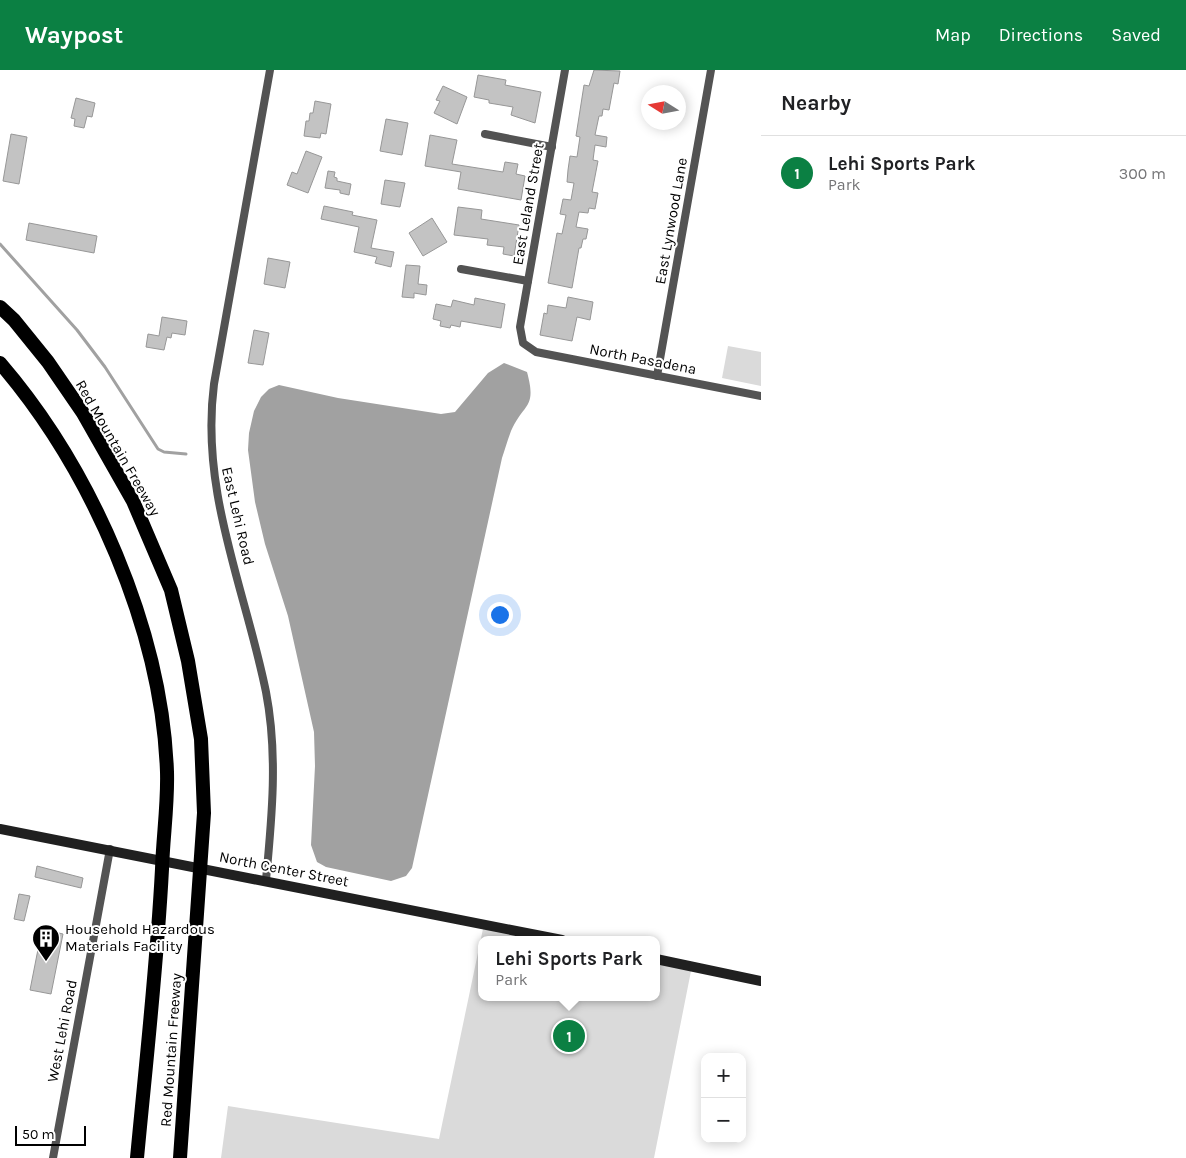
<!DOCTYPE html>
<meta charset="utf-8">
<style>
body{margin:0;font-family:Karla,sans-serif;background:#f2f2f2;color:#202124}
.controls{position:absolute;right:15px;bottom:15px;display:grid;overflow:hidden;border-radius:10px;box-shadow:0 2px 12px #0003}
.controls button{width:45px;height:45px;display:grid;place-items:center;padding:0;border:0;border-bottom:1px solid #e0e0e0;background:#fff;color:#202124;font:25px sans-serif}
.compass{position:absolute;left:641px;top:15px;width:45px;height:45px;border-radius:50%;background:#fff;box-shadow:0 2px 12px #0003;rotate:281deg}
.scale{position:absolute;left:15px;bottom:12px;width:71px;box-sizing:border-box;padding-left:5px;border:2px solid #000;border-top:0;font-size:14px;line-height:18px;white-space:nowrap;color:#000;-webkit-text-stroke:4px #fff;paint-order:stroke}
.you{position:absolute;left:499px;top:544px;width:18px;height:18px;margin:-12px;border:4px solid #fff;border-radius:50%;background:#1a73e8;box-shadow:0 0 0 8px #1a73e833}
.badge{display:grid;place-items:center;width:32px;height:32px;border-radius:50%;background:#0b8043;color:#fff;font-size:16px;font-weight:700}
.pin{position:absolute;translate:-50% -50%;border:2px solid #fff;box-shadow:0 1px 5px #0006}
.popup{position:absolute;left:478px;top:866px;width:182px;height:65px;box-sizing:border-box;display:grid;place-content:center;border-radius:10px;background:#fff;filter:drop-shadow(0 1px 4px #0005);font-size:16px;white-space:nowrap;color:#757577}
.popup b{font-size:19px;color:#202124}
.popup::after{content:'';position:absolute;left:50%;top:100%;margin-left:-10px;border:10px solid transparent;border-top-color:#fff}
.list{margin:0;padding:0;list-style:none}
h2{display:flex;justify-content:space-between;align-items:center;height:65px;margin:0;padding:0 20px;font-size:21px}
h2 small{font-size:16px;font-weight:400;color:#757577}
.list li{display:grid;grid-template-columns:32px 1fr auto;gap:15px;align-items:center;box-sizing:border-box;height:75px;padding:0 20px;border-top:1px solid #e0e0e0}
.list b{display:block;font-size:19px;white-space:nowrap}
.list p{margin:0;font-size:16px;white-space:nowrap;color:#757577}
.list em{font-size:16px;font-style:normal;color:#757577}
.map{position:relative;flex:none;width:761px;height:1088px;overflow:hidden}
header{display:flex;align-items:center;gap:30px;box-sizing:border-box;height:70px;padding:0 25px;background:#0b8043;color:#fff}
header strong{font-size:24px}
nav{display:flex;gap:28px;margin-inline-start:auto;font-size:18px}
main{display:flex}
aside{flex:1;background:#fff}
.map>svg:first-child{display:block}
.green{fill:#dadada}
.water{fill:#a1a1a1}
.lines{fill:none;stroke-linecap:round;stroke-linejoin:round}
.stream{stroke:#a1a1a1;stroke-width:3}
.building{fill:#c3c3c3;stroke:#979797}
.street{stroke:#535353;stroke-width:8}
.secondary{stroke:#202020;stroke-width:10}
.highway{stroke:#000;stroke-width:14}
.labels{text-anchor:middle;stroke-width:4;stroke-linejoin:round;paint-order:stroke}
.street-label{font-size:15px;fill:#000;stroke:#fff}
.poi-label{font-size:15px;fill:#000;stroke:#fff;text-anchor:start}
</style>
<header>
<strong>Waypost</strong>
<nav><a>Map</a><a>Directions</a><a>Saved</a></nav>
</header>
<main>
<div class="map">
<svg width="761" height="1088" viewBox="0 0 761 1088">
<rect width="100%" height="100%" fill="#fff"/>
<g class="green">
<path d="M728 276 761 282V316L722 308Z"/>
<path d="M484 854 562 870H482V927H656L657 889 692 896 654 1088H221L228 1036 439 1069Z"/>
</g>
<path class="water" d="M504 293 527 302C537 339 524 332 511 361 508 369 505 379 502 388L412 798 406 806 391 811 326 797 317 792 311 775 315 696 314 662 288 546 265 474 255 432 248 380 249 363 254 341 261 327 269 319 279 315 338 328 441 344 455 342 488 303Z"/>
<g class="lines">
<path class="stream" d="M0 174 77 260 105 297 158 379 164 382 186 384"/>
</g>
<g class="building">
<path d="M594 0 620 1 618 14 614 13 609 40 603 39 602 46H599L595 65 607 67 606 77 595 75 593 90 598 91 592 122 598 123 595 139 589 138 588 143 579 142 576 157 588 159 586 169H583L581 178H579L572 218 548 213 557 163 562 164 566 145 560 144 563 129 571 130 574 113 567 112 568 100 570 86 577 87 580 67 576 66 584 15 589 16Z"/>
<path d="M478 5 506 10 505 15 541 22 535 53 511 45 513 37 489 33V30L474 27Z"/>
<path d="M443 16 467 27 457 54 434 43 440 31 436 30Z"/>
<path d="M76 28 95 33 92 47 87 46 84 58 74 56 75 49 71 48Z"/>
<path d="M315 31 331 34 326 64 321 63 320 68 304 66 306 51H309L310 43H313Z"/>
<path d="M386 49 408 53 402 85 380 81Z"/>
<path d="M11 64 27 67 19 114 3 111Z"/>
<path d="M430 65 457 70 452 94 503 102 505 92 518 94 516 104 525 106 521 130 458 119 461 102 425 96Z"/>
<path d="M306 81 322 87 308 123 287 115 292 102 297 104Z"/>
<path d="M328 101 335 102 334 107 337 108V111L351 114 349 125 340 123V120L325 118Z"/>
<path d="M385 110 405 113 400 137 381 134Z"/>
<path d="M324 136 353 142 352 145 377 150 371 178 394 182 391 197 375 193 377 187 354 182 359 157 321 149Z"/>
<path d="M458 137 482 140 481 149 519 155 514 186 503 184 504 177 487 175 488 169 454 165Z"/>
<path d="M432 148 447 172 423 186 409 163Z"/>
<path d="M29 153 97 166 94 183 26 170Z"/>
<path d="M268 188 290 192 285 218 264 214Z"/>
<path d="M406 195 420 196 418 214 427 215 426 225 414 223V228L402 227Z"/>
<path d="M568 227 593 232 590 250 577 247 572 271 540 265 544 243 547 244 548 235 566 238Z"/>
<path d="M475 228 505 234 501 258 461 251 460 257 451 255 450 258 440 256 441 251 433 249 436 234 451 237 453 230 474 235Z"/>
<path d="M162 247 187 251 185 265 172 263 171 268 167 267 164 280 146 277 148 264 159 266Z"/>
<path d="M254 260 269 263 263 295 248 293Z"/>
<path d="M37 796 83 808 81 818 35 807Z"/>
<path d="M19 824 30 826 24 851 14 849Z"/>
<path d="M42 859 63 864 51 924 30 920Z"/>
</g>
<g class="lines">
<g class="street">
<path d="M565 0 520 257 523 273 536 282 761 326"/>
<path d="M485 64 552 77"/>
<path d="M461 199 528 211"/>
<path d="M657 306 711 0"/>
<path d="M266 810C272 747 278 684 266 622 245 518 200 422 214 314L270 0"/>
<path d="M53 1088 110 779"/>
</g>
<g class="secondary">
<path d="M0 759 562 870"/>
<path d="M656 889 761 911"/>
</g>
<g class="highway">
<path d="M0 237 14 250 48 292 83 343 133 431 171 520 188 591 201 669 204 743 180 1088"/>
<path d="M0 293C92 400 162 560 167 702 168 734 163 767 162 799 157 896 146 992 137 1088"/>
</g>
</g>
<defs>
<g id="building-pin" transform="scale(1.4375)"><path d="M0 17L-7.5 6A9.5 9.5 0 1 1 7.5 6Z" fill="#000" stroke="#fff"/><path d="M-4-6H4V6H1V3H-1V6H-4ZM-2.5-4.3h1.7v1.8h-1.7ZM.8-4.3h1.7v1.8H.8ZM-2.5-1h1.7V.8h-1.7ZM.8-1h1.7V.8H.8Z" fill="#fff"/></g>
</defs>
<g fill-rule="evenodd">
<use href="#building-pin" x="46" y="868"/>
</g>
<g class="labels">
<g class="street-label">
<text transform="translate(528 134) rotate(-80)" y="5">East Leland Street</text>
<text transform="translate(671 151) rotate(-80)" y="5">East Lynwood Lane</text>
<text transform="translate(643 289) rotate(11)" y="5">North Pasadena</text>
<text transform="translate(118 378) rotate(60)" y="5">Red Mountain Freeway</text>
<text transform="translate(238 446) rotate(77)" y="5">East Lehi Road</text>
<text transform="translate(284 799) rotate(11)" y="5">North Center Street</text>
<text transform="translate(62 961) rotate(-79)" y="5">West Lehi Road</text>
<text transform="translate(171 980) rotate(-86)" y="5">Red Mountain Freeway</text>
</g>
<g class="poi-label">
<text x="65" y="864">Household Hazardous<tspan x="65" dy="17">Materials Facility</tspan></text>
</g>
</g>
</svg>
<div class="controls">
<button>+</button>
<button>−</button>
</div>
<svg class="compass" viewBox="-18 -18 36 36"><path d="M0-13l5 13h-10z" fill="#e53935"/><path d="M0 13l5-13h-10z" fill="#757577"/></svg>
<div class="scale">50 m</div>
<div class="you"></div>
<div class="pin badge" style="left:569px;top:966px">1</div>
<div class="popup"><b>Lehi Sports Park</b>Park</div>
</div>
<aside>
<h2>Nearby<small></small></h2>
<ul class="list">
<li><span class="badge">1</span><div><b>Lehi Sports Park</b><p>Park</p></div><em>300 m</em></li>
</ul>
</aside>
</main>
